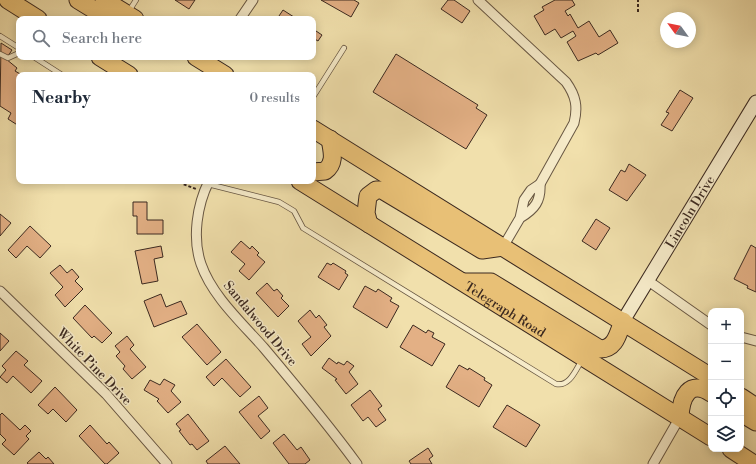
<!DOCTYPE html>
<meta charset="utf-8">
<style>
body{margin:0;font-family:"Libre Bodoni",serif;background:#f6f6f7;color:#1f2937}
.controls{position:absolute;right:12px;bottom:12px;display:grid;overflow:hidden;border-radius:8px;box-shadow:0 2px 10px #0003}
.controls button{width:36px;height:36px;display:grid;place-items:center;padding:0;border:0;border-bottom:1px solid #e0e1e3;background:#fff;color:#1f2937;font:20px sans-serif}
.compass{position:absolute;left:660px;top:12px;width:36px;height:36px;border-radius:50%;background:#fff;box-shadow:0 2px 10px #0003;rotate:303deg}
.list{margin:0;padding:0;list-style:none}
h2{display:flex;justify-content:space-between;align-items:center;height:52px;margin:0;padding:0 16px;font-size:17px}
h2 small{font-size:13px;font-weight:400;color:#747a83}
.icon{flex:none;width:22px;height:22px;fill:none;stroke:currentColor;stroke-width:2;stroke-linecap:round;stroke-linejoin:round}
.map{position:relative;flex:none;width:756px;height:464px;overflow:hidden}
.search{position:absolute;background:#fff;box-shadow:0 2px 10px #0003;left:16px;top:16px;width:300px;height:44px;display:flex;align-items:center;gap:10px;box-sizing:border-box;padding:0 14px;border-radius:8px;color:#747a83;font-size:15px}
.panel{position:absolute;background:#fff;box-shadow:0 2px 10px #0003;left:16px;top:72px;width:300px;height:112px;border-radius:8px}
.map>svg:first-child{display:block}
.building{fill:#e3b085;stroke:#3b2920}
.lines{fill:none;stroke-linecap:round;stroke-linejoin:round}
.lane-casing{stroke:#685743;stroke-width:6}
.street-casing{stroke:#685743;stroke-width:11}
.secondary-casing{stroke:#3b2920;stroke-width:15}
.highway-casing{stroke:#3b2920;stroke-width:19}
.path{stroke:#3b2920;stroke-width:2;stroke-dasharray:3 2;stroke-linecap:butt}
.lane{stroke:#f6ebc9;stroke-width:4.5}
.street{stroke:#f6ebc9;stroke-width:9}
.secondary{stroke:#f6ebc9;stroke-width:13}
.highway{stroke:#e8c076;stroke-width:17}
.labels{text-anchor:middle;stroke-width:3;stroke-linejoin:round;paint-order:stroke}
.street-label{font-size:13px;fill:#3b2920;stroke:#f6ebc9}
</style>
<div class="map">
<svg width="756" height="464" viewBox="0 0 756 464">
<rect width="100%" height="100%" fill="#f1e0ac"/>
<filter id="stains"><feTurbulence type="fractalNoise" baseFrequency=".005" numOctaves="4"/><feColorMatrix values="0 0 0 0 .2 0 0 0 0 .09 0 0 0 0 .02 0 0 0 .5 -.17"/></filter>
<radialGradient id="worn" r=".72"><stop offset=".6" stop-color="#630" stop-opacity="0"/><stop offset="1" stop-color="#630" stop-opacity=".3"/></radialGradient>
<g class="building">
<path d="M175 0H195L189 9Z"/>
<path d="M321 0H354L359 3 351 17Z"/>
<path d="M448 0H454L470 11 462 23 441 9Z"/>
<path d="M555 0H572L575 5 565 11 568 16 570 14 578 28 589 21 599 37 610 30 618 43 598 55 596 53 578 61 567 42 576 36 573 31 561 38 555 29 545 35 534 16 544 10 542 7Z"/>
<path d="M283 10 297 19H277Z"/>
<path d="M313 29 322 35 318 41 313 38Z"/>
<path d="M1 43 12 50 6 59 17 68 15 71 22 75H19V126L8 119 11 113 0 106Z"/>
<path d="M396 54 478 105 476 108 487 115 466 149 373 92Z"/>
<path d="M680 90 693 98 672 131 661 125 669 113 666 112Z"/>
<path d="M629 164 646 175 627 201 609 190 621 170 625 172Z"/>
<path d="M133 202H147V220H163V234H137V216H133Z"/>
<path d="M0 214 11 223 0 236Z"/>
<path d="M596 219 610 228 596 250 582 241Z"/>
<path d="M30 226 51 246 40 258 27 246 16 258 8 250Z"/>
<path d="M241 241 250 249 252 246 259 253 257 255 265 262 249 280 239 271 245 264 231 252Z"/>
<path d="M751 245 756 248V292L747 288 748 286 734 279Z"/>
<path d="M161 246 163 257 154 259 158 281 142 284 135 251Z"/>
<path d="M327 263 331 265 333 263 346 271 345 273 348 275 339 290 318 277Z"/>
<path d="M60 265 67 273 72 269 79 277 75 281 83 289 65 307 55 295 63 287 50 273Z"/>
<path d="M267 283 274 291 277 289 283 296 281 298 289 306 278 317 256 293Z"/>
<path d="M365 286 376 292 378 289 392 298 390 301 399 306 387 328 353 307Z"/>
<path d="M161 294 166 307 181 301 187 314 154 327 144 301Z"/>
<path d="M85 305 112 333 102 343 94 336 92 338 73 318Z"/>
<path d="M310 310 316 318 319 315 327 325 324 327 331 336 311 356 302 344 311 337 298 321Z"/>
<path d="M197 324 221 352 207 365 182 337Z"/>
<path d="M413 325 426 333 428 330 434 333 432 337 445 344 432 366 400 347Z"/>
<path d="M0 333 9 341 0 351Z"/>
<path d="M127 336 134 345 130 349 146 367 132 379 123 369 125 366 116 356 120 352 115 346Z"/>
<path d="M16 351 28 361 24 365 42 381 31 393 13 376 7 383 0 377 6 370 2 366Z"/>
<path d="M329 358 337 364 338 362 344 365 347 361 354 366 349 372 358 384 346 394 335 380 337 379 322 368Z"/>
<path d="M226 359 251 387 240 397 222 378 214 386 206 377Z"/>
<path d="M459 365 468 370 469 368 485 378 484 380 492 385 479 407 446 387Z"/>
<path d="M164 379 175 385 171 391 181 402 168 413 157 401 159 399 144 390 150 380 160 385Z"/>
<path d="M55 387 77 410 66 422 53 409 48 414 38 405Z"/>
<path d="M370 390 382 406 378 409 386 420 376 427 368 417 363 421 351 405Z"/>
<path d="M259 396 268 408 258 416 270 431 261 439 239 412Z"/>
<path d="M507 405 540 425 526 447 493 427Z"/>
<path d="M2 413 20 430 25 425 31 431 26 436 29 439 14 455 2 444 6 440 0 434V415Z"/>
<path d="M188 414 209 441 197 450 192 444 190 445 179 431 181 430 176 424Z"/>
<path d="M90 425 107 444 109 442 119 453 107 464H105L79 436Z"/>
<path d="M284 434 297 450 301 447 310 460 305 464H289L273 443Z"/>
<path d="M225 446 240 464H208L206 461Z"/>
<path d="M428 448 433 456 429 459 432 464H411L409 461Z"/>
<path d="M39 452 46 459 48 457 54 464H28L27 463Z"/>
</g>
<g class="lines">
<g class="lane-casing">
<g id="lane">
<path d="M129 11 136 0"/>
<path d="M0 36 19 48"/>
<path d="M0 54 8 58 19 53"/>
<path d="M34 57 62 75"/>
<path d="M313 97 344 48"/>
<path d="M208 184 279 202 294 211 303 228 556 384C570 387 576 369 582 360"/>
</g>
</g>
<g class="street-casing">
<g id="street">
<path d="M478 0 566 82C576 96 578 107 574 123L540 184"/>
<path d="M240 19 253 0"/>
<path d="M209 181C197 205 192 238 201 264 212 296 242 323 264 348 296 386 328 424 357 464"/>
<path d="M503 247 520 218 524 200 531 190 540 184C541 201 535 209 520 218"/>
<path d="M647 280 711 325"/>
<path d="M0 291 106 394 167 464"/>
<path d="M741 337 756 341"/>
<path d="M653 464 680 417"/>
</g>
</g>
<g class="secondary-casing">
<g id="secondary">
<path id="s1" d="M623 321 756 102"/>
</g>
</g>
<g class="highway-casing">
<g id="highway">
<path d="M8 0 38 19"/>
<path d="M78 0 109 19"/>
<path d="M104 0 135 19"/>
<path d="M100 57 129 75"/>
<path d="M196 57 225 75"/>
<path d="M313 129 711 377"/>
<path d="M313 172 325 171C336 163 332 151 330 139"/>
<path id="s2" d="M300 181 711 437"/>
<path d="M369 224 366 213 368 196 376 190H382L482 250 503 247"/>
<path d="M463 282H491L600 349C616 349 618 333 623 321"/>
<path d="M741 397 756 407"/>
<path d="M741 413 756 422"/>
<path d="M680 417C681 397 689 379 711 393"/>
<path d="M731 449 754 464"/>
</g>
</g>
<g class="path">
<path d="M638 12V0"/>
<path d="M180 181 183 184 196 189"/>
</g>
<use href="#lane" class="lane"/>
<use href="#street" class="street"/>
<use href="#secondary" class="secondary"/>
<use href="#highway" class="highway"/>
</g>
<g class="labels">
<g class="street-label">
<text dy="5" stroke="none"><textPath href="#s1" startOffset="128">Lincoln Drive</textPath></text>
<text dy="5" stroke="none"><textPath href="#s2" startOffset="242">Telegraph Road</textPath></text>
<text transform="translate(261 323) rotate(50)" y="5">Sandalwood Drive</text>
<text transform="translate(95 366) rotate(46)" y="5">White Pine Drive</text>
</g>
</g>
<rect width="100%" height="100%" filter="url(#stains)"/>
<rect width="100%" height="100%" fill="url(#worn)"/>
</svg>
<div class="controls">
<button>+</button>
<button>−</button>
<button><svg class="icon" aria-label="locate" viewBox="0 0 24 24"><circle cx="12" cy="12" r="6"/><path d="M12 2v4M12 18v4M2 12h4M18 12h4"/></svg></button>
<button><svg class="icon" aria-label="layers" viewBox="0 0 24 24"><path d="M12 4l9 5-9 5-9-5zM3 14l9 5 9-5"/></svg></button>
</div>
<svg class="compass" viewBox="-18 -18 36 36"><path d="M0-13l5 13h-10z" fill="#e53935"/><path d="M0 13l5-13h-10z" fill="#747a83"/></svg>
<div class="search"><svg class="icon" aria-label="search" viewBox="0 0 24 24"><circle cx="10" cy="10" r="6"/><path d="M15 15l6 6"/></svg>Search here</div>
<section class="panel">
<h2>Nearby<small>0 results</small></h2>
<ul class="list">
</ul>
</section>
</div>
